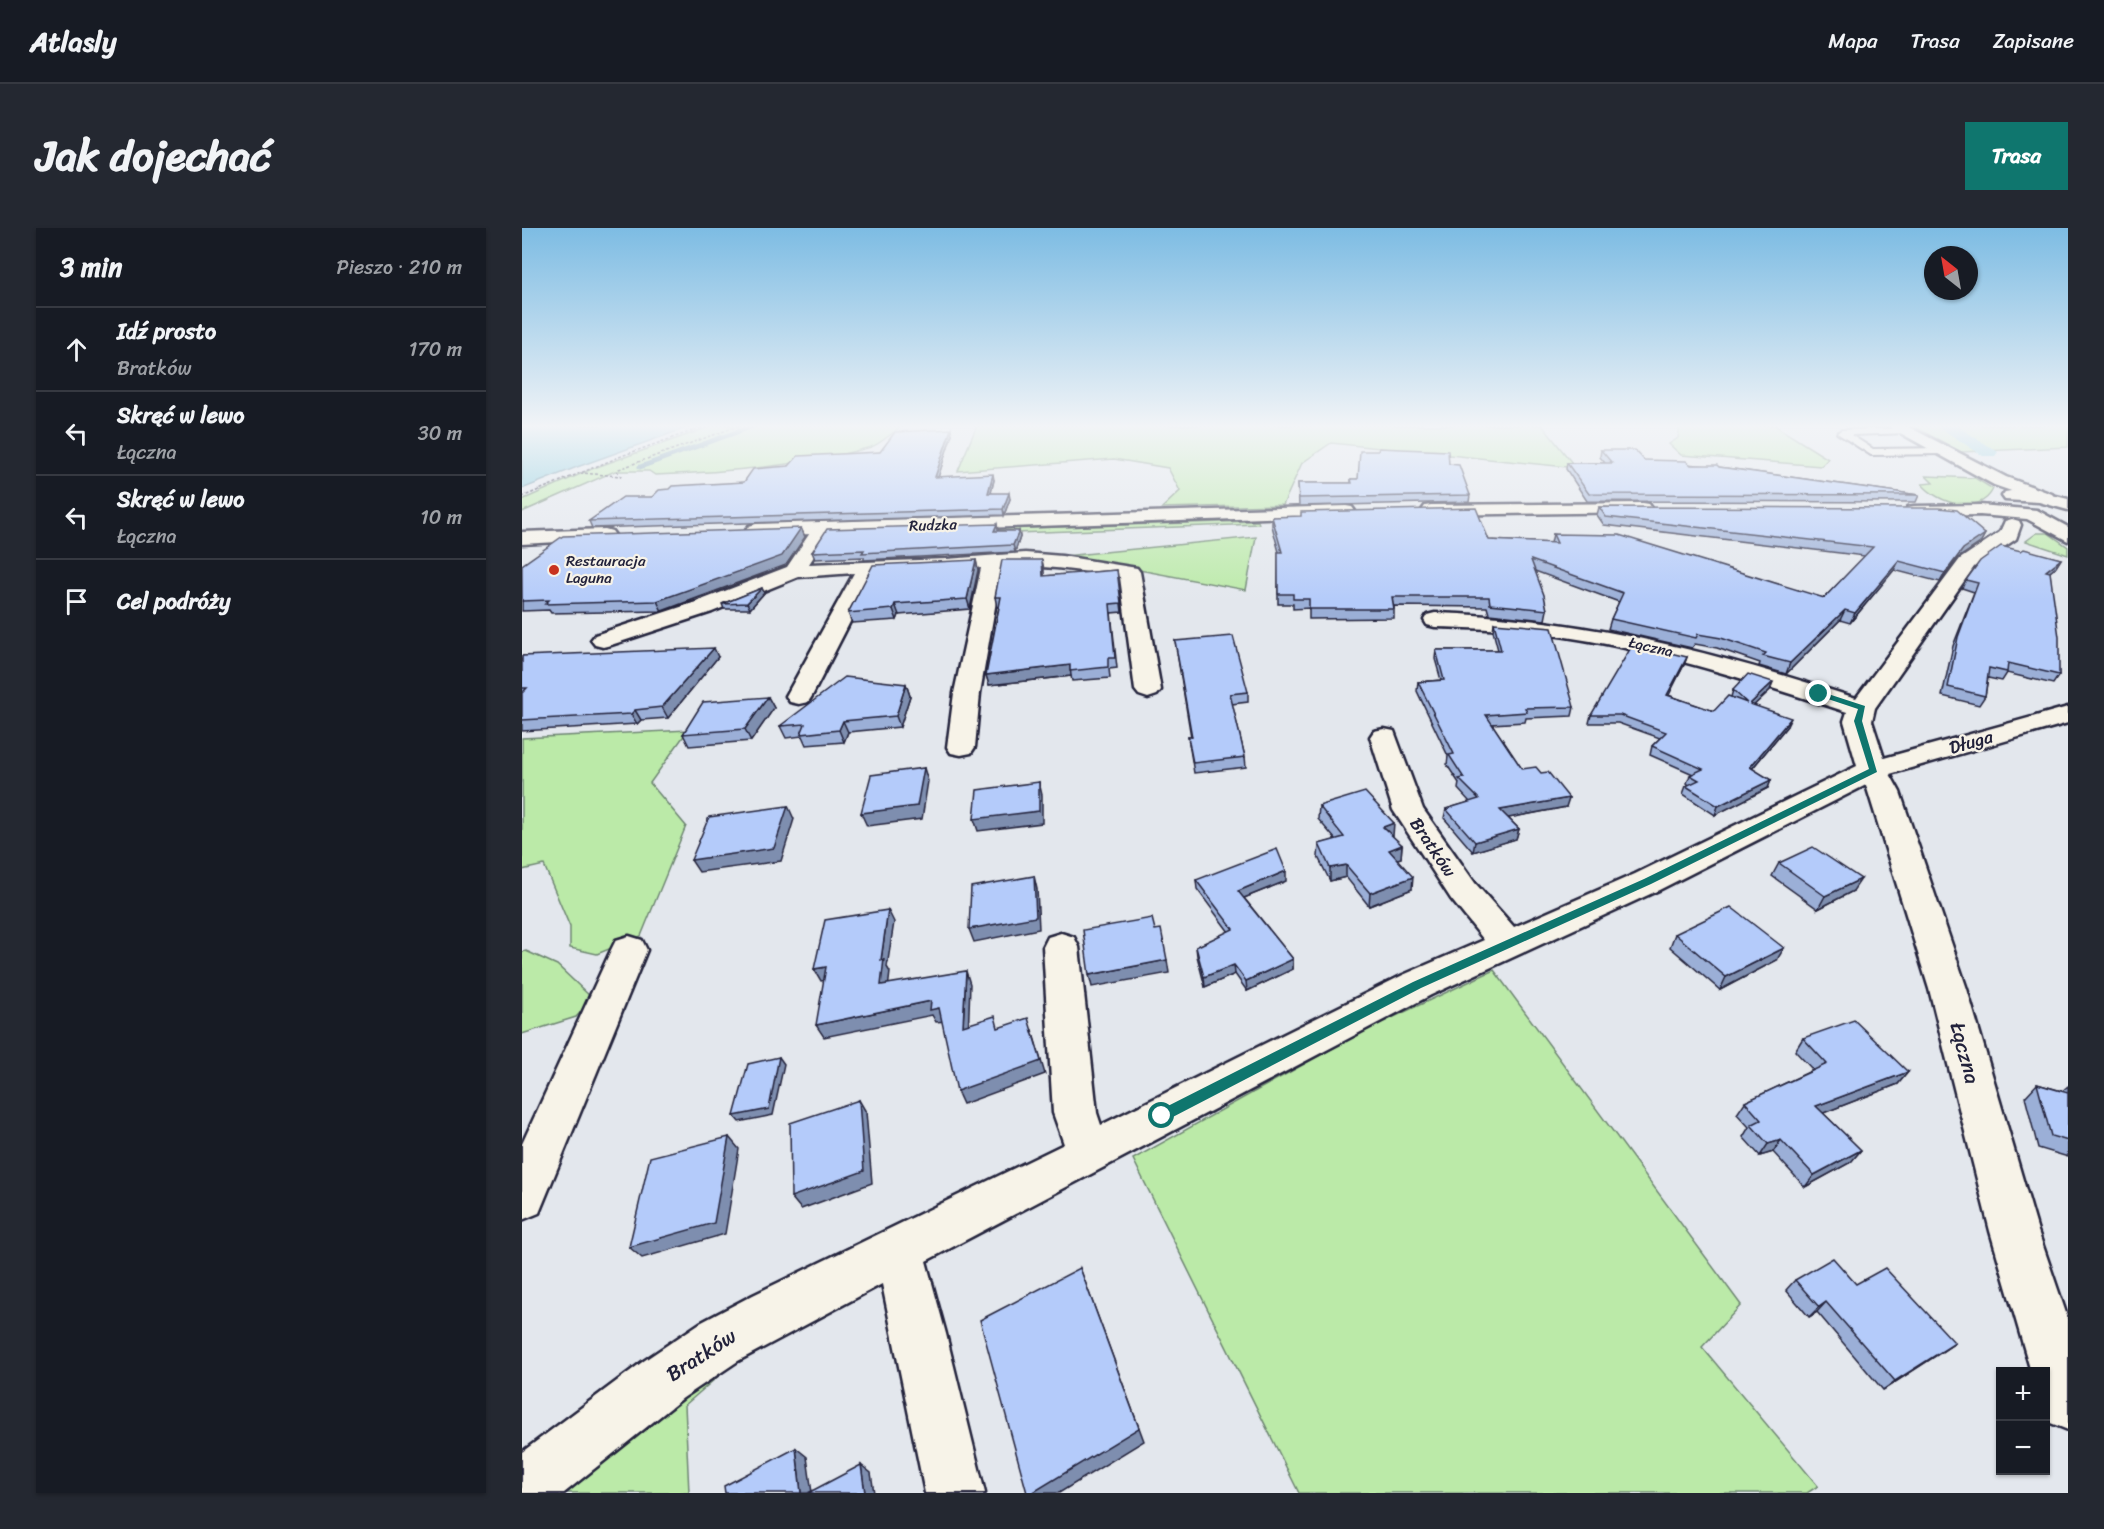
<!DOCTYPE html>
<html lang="pl">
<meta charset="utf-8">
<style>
body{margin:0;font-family:Sriracha,sans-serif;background:#242831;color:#f1f3f6}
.controls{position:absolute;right:18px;bottom:18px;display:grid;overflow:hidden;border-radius:0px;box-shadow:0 2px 4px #0004}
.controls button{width:54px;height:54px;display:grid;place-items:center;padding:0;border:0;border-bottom:2px solid #363941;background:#171b24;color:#f1f3f6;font:30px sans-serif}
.compass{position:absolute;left:1402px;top:18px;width:54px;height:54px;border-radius:50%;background:#171b24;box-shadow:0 2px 4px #0004;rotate:329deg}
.stop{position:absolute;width:18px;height:18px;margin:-14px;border:4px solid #0f766e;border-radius:50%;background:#fff}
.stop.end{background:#0f766e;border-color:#fff;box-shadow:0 2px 6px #0008}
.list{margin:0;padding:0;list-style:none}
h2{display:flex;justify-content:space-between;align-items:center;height:78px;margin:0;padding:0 24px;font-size:26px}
h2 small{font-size:20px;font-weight:400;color:#9ea1a6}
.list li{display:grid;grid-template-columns:39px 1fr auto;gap:18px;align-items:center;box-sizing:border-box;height:84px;padding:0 24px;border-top:2px solid #363941}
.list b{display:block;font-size:22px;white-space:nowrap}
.list p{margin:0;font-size:20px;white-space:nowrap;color:#9ea1a6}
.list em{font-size:20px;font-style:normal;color:#9ea1a6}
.icon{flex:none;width:33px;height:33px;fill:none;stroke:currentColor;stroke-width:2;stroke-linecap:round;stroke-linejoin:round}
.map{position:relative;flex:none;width:1546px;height:1265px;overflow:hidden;border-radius:0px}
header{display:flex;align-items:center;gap:36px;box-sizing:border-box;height:84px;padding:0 30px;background:#171b24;border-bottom:2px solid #363941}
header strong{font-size:28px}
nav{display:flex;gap:33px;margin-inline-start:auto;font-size:21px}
.intro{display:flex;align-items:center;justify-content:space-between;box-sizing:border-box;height:144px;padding:0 36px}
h1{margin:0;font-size:42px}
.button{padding:15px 27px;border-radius:0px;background:#0f766e;color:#fff;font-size:21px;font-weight:700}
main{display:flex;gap:36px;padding:0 36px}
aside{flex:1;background:#171b24;border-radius:0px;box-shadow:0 2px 4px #0004}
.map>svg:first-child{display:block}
.green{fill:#bbeaa8;stroke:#6e8672;stroke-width:1.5}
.water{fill:#7cc8db;stroke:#58869b;stroke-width:1.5}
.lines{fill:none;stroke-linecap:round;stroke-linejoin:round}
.stream{stroke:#58869b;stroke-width:5}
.canal{fill:#7cc8db;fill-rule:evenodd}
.service-casing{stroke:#22223b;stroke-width:4}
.minor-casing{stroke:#22223b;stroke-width:5}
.tertiary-casing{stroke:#22223b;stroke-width:5}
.secondary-casing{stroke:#22223b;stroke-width:5}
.path{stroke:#22223b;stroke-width:1.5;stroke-dasharray:3 2;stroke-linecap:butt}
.service{fill:#f7f3e8;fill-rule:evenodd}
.minor{fill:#f7f3e8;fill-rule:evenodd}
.tertiary{fill:#f7f3e8;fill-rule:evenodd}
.secondary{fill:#f7f3e8;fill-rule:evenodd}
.wall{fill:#9bafd7;stroke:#22223b;stroke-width:1.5}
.shaded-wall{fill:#7e8eaf;stroke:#22223b;stroke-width:1.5}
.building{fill:#b4cbfa;stroke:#22223b;stroke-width:1.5}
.route{fill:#0f766e}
.poi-dot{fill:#c8321e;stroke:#f7f3e8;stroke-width:2}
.labels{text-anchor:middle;stroke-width:4.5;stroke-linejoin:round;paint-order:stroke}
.far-street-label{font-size:15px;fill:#22223b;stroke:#f7f3e8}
.far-poi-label{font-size:15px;fill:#22223b;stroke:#f7f3e8;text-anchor:start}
.street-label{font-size:18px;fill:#22223b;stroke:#f7f3e8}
.near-street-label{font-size:21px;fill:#22223b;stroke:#f7f3e8}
</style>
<header>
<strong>Atlasly</strong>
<nav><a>Mapa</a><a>Trasa</a><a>Zapisane</a></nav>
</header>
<div class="intro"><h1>Jak dojechać</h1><a class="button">Trasa</a></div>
<main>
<aside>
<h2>3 min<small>Pieszo · 210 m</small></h2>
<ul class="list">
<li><svg class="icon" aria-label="ahead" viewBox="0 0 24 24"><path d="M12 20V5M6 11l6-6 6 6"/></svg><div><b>Idź prosto</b><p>Bratków</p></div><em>170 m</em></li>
<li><svg class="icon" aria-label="left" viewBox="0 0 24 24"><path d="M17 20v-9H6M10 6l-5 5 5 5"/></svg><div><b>Skręć w lewo</b><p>Łączna</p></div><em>30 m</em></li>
<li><svg class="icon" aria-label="left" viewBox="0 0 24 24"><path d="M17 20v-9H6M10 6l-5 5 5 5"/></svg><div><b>Skręć w lewo</b><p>Łączna</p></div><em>10 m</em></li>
<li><svg class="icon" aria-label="arrive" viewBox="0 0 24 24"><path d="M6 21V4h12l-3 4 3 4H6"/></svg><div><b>Cel podróży</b></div></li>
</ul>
</aside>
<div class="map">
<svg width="1546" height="1265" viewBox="0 0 1546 1265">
<rect width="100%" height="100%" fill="#e3e7ed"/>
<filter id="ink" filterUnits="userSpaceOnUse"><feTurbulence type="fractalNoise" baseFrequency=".0167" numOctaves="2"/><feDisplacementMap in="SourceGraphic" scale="12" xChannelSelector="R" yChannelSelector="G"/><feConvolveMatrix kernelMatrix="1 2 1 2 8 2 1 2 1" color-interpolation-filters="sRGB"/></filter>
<g filter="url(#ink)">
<g class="green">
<path d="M193 197H384C371 202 361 215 349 219 281 238 203 244 133 247L127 243H93L0 284V272L72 240Z"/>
<path d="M455 197H1020L1050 235 1045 239 809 215 780 235 761 277 640 280 658 263 646 240 592 231 436 243Z"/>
<path d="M1158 197H1252L1306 231 1299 238 1159 227 1147 216 1156 210Z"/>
<path d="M1389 197H1546V219L1439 224Z"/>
<path d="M1404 248 1453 250 1471 261C1458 289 1415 275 1400 256L1411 255Z"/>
<path d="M736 293 737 296 467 306V301Z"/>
<path d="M1515 305H1526L1546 319V327L1504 313Z"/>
<path d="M734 309 724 362 542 328Z"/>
<path d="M166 502 128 555 164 598 119 708 75 726 48 720V699L22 637 0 642V510Z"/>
<path d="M4 723 35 737 71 771 54 789 0 806V724Z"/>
<path d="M972 742 1219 1077 1180 1119 1296 1258 1285 1265H777L611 931 842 803Z"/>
<path d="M208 1138 163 1177 167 1265H25L102 1200Z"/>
</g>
<path class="water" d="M0 197H172L55 239 0 261Z"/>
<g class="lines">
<path class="stream" d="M118 239 234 197"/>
<path class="canal" d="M1414 197H1434L1476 224 1473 228H1461Z"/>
<g class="service-casing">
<path id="service" d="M1383 200 1386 201V205L1329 207 1351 221 1421 220 1426 223 1421 226 1349 227 1315 205 1319 202Z"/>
</g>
<g class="minor-casing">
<g id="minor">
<path d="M1490 291 1497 293 1499 297 1494 311 1452 339 1353 480 1350 493 1362 530 1546 479V495L1368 546 1378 564 1445 761 1516 1003 1546 1091V1202L1526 1194 1524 1187V1144H1509L1468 1003 1407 761 1344 557 1137 662 909 767 404 1033 424 1106 463 1265H403L360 1056 216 1133 161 1170 42 1265H0V1224L123 1132 178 1095 231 1067 542 916 531 885 521 719 526 709 539 705 552 709 557 719 575 885 579 897 881 747 962 712 929 671 871 582 848 509 852 503 862 501 872 503 901 581 953 655 992 699 1113 646 1335 538 1322 493 1325 484C1226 452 1126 419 1022 406 986 401 949 400 913 399L905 397 902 392 905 387 913 385C1063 390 1192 424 1334 470L1438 331 1478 304 1483 293Z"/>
<path d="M301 294 308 296 310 300 287 336 425 331 503 325 540 328 615 340 618 344 639 462 635 467 626 470 617 467 613 462 598 349C559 343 520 336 480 339L458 465 453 519 449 525 439 527 429 525 425 519 432 465 459 340 353 345 290 468 286 474 277 476 268 474 264 468 332 345 276 349 190 384 89 417 81 419 73 417 69 412 73 407 174 374 265 339 294 296Z"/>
<path d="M107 708 120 712 125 722 17 985 0 992V916L89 722 94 712Z"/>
</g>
</g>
<g class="tertiary-casing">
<path id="tertiary" d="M1364 197H1383L1484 249 1530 266 1533 270 1530 274 1524 275 1472 257Z"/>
</g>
<g class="secondary-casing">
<g id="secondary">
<path d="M1489 263 1518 264 1546 271V282L1517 274 1483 272 1480 268 1483 264Z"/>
<path d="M1121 275 1127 276 1130 280 1127 284 909 287 903 286 900 282 903 278 909 277Z"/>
<path d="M1458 277 1515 282 1546 299V313L1505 291 1458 287 1392 288 1386 287 1383 283 1386 279 1392 278Z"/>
<path d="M824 278 830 279 833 283 830 287 234 308 227 306 224 302 227 298 234 296Z"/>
<path d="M83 301 90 303 93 307 90 311 0 316V304Z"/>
</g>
</g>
<g class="path">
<path d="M58 245 99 248 95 243 97 241 219 197"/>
<path d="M0 269 102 227 187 197"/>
</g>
<use href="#service" class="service"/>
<use href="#minor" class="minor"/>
<use href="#tertiary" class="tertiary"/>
<use href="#secondary" class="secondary"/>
</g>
<g class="wall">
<path d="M430 206 416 249 472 252 469 265 488 271 482 287 70 300 67 293 130 269 222 254 267 238 358 224Z"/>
<path d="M1079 222 1122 232 1197 239 1397 267 1394 274 1065 273 1044 241 1045 235H1083L1078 229Z"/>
<path d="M927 236 948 267 947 274 777 278 776 255H829V251H836Z"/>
<path d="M1077 279 1463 306 1458 315 1436 330 1418 354 1372 342 1328 395 1318 392 1264 446 1237 438 1238 435 1195 420 1173 416 1170 420 1086 401 1089 391 1097 374 1013 343 1025 382 1023 392 967 386 965 379 872 378V390L787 391V380L771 381V376H756V324H757L750 298V289L967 312 1029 315 1031 306 1302 370 1343 328 1082 297 1075 287Z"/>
<path d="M279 300 283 309 264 337 140 383 29 385 27 382 0 383V337Z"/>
<path d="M476 302V303H497L498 309 493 324 342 332V329L293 331 290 324Z"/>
<path d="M1499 323 1539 331 1534 339 1528 344 1537 447 1531 456 1485 445 1480 453 1466 450 1463 468 1457 477 1420 468 1431 418 1452 364 1440 360 1444 352Z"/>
<path d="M454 332 456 342 448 381 377 387 375 392 330 395 326 385Z"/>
<path d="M520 332 522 348 595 342 600 384 589 385 595 440 587 441 588 450 550 453 549 448 467 457 464 447 477 379H475L473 369Z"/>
<path d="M240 360 242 365 228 381H202L200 376Z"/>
<path d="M972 395 1052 479 1050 488 1004 490 1003 494 970 496 1000 541 1044 579 986 590 997 601 994 611 951 624 922 590 924 581 948 574 936 561 937 555 925 537 926 528 895 463 896 454 919 452 913 431 914 422H976L971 403Z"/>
<path d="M653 413 726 464V474L710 476 723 529 724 539 672 545 666 509H669Z"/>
<path d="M0 428 196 429 146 490 119 492 115 496 0 503Z"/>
<path d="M1165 429 1162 437 1146 467 1192 483 1209 469 1211 462H1248L1232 477 1265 498 1230 541 1249 552 1246 560 1193 587 1161 566 1164 558 1167 557 1165 555 1168 547 1171 546 1128 527 1130 518 1138 510 1096 495H1067L1069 487Z"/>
<path d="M384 456 388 468 378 499 326 504 322 514 284 517 280 508 264 510 258 498Z"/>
<path d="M246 469 252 480 229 513 167 518 161 506Z"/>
<path d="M797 578 871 608H870L880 617 879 630 875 631 890 661 847 678 824 649 808 653 796 629 797 616 814 612 796 591Z"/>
<path d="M1257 635 1331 663 1296 681 1250 648Z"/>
<path d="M674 652 764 653 722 670 771 731V741L725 763 713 746 683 759 675 728 674 719 707 704 675 661Z"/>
<path d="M1153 706 1255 732 1198 762 1148 719Z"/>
<path d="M1281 810 1386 844 1376 856 1301 885 1339 922 1329 934 1283 959 1251 924 1238 928 1221 909 1227 899 1215 886 1223 874 1291 842 1273 823Z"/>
<path d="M1515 856 1540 863 1546 858V929L1516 920 1503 869Z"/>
<path d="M1273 1052 1334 1056 1433 1115 1361 1162 1295 1084 1287 1089 1264 1062Z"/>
</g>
<g class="shaded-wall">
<path d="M429 201 430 206 414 256 413 249Z"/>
<path d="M471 246 472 252 467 272 466 265Z"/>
<path d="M487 265 488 271 482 287 481 281Z"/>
<path d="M475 296 476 302 474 310 472 303Z"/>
<path d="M279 300 283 309 264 337 140 383 135 373Z"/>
<path d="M497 303 498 309 493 324 491 317Z"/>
<path d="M1463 306 1458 315 1436 330 1418 354 1423 345 1441 321Z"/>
<path d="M1539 331 1534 339 1519 351 1524 343Z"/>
<path d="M454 332 456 342 448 381 445 371Z"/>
<path d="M520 332 522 341V357L521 348Z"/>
<path d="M1377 333 1372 342 1328 395 1333 385Z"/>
<path d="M240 360 242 365 228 381 225 375Z"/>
<path d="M373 376 377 387 375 392 371 381Z"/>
<path d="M1323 382 1318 392 1264 446 1268 435Z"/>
<path d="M192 420 196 429 146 490 140 479Z"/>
<path d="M1165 429 1162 437 1143 475 1145 467Z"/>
<path d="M548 437 549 448 467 457 464 447Z"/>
<path d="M1251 454 1248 462 1225 484 1228 476Z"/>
<path d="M384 456 388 468 378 499 374 488Z"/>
<path d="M246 469 252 480 229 513 223 501Z"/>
<path d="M113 482 119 492 115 496 109 486Z"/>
<path d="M1269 490 1265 498 1224 548 1228 539Z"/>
<path d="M321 493 326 504 322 514 317 502Z"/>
<path d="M402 540 406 553 400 591 345 598 339 585Z"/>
<path d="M1249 552 1246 560 1193 587 1196 578Z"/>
<path d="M517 554 520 567V595L456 603 452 591Z"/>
<path d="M1047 570 1044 579 976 592 978 582Z"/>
<path d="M266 578 272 591 259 633 177 644 169 632Z"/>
<path d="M872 595 871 608 860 612 861 599Z"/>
<path d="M997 601 994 611 951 624 953 614Z"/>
<path d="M880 617 879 630 866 634 867 622Z"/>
<path d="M824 637V649L808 653V640Z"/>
<path d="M764 643V653L717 672 716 663Z"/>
<path d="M512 648 515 661 517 701 452 714 447 701Z"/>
<path d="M891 649 890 661 847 678 848 665Z"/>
<path d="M1339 651 1331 663 1296 681 1303 668Z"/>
<path d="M366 682 372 694 365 739 368 744 365 770 359 757V732Z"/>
<path d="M1262 720 1255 732 1198 762 1204 749Z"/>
<path d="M771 731V741L725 763 724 753Z"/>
<path d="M645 732 647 745 570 759 567 747Z"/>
<path d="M712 737 713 746 683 759 682 749Z"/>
<path d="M304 739 311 751 299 753 292 741Z"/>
<path d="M444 743 448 756 446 811 441 798Z"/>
<path d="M409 773 417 780 423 793 414 794 410 787 302 809 294 797Z"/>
<path d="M510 802 523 846 441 876 435 863Z"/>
<path d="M257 829 262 836 251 887 217 894 212 888Z"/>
<path d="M1386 844 1376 856 1286 891 1294 878Z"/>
<path d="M337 872 344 884 350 955 279 981 269 969Z"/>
<path d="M207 909 217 921 203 1006 120 1030 107 1019Z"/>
<path d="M1259 912 1251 924 1238 928 1246 916Z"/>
<path d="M1339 922 1329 934 1283 959 1292 947Z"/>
<path d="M558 1040 622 1213 537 1265H510Z"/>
<path d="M1304 1074 1295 1084 1287 1089 1297 1079Z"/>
<path d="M1433 1115 1420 1124 1361 1162 1373 1153Z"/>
<path d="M274 1220 285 1229 290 1265H279Z"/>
<path d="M339 1237 349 1245 352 1265H343Z"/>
</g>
<g class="building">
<path d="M429 201 413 249 471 246 466 265H487L481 281 67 293 101 269H130L137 262 147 261 150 258 222 254 231 241 267 238 276 228 358 224 373 204Z"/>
<path d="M857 220 926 223 927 236 937 237 948 267 777 270 776 255H830L829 251H836L838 223H856Z"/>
<path d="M1079 222H1113L1122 232 1164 233 1169 237H1195L1197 239 1397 267 1067 266 1045 235H1090Z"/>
<path d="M1077 279 1417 280 1435 282 1463 306 1441 321 1423 345 1377 333 1333 385 1323 382 1268 435 1241 428 1244 425 1199 410 1176 406 1174 410 1089 391 1101 365 1009 332 1022 367 1025 382 968 376 967 369H870L872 381H787V371H771V366H756V324H760L750 289 779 288V284L954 280 967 312 1035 315 1031 306 1097 307 1302 370 1351 319 1084 289Z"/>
<path d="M475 296 472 303H497L491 317 340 325 342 322 290 324 305 301Z"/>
<path d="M279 300 260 328 135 373 23 376 27 372 0 373V337L41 308Z"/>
<path d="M1479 318 1499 323 1502 321 1539 331 1524 343 1528 344 1537 409V447L1486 435 1485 444 1467 440 1463 468 1426 459 1436 409 1456 355 1444 352 1458 333Z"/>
<path d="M454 332 445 371 373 376 371 381 326 385 351 337Z"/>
<path d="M480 332H520L521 348 595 342 599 375 588 376 593 430H586V439L548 443V437L464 447 479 369H473Z"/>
<path d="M240 360 225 375 200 376Z"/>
<path d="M972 395 1030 400 1052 479 1003 480 1005 484 964 487 1000 541 1014 539 1019 545 1026 544 1047 570 978 582 997 601 953 614 924 581 957 571 937 551 942 550 927 527 932 526 896 454 922 452 914 422H979Z"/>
<path d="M711 408 726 464 708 466 723 529 671 535 666 509H670L653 413Z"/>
<path d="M1111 416 1165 429 1145 467 1192 483 1206 468 1225 475 1211 462 1226 446 1251 454 1228 476 1269 490 1228 539 1249 552 1196 578 1164 558 1177 552 1168 547 1181 541 1130 518 1144 504 1098 487H1069Z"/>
<path d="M192 420 140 479 113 482 109 486 0 492V465L5 460H0V428Z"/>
<path d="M323 449 384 456 374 488 321 493 317 502 279 506 283 496 258 498Z"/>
<path d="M246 469 223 501 161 506 181 474Z"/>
<path d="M402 540 395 578 339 585 349 547Z"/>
<path d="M517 554V583L452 591 455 562Z"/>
<path d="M843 564 872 595 861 599 880 617 867 622 891 649 848 665 824 637 808 640 797 616 822 609 797 578Z"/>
<path d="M266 578 252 620 169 632 187 589Z"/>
<path d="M1291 619 1339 651 1303 668 1257 635Z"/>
<path d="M755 621 764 643 716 663 771 731 724 753 712 737 682 749 674 719 711 701 674 652Z"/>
<path d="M512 648 514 689 447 701 449 659Z"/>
<path d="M1209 679 1262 720 1204 749 1153 706Z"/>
<path d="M366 682 359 732 362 731 359 757 444 743 441 798 473 788 476 800 506 790 519 833 435 863 417 780 408 782 409 773 294 797 304 739 292 741 303 692Z"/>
<path d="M630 690 633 702 639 701 645 732 567 747 561 702Z"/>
<path d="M1332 792 1386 844 1294 878 1339 922 1292 947 1259 912 1246 916 1229 897 1239 892 1223 874 1305 836 1281 810Z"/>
<path d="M257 829 247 881 212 888 226 836Z"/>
<path d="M1515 856 1546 865V913L1529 908Z"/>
<path d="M337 872 342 943 269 969 268 895Z"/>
<path d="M207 909 192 995 107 1019 128 929Z"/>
<path d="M1311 1030 1334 1056 1363 1040 1433 1115 1373 1153 1304 1074 1297 1079 1273 1052Z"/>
<path d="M558 1040 617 1200 510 1265H505L458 1092Z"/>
<path d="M274 1220 279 1265H203L202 1258Z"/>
<path d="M339 1237 343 1265H286Z"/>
</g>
</g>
<linearGradient id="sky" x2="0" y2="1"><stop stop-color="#7dbce3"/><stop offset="0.53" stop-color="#f2f4f7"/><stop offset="1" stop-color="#f2f4f7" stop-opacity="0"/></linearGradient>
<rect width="1546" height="374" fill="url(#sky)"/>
<path class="route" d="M1297 463 1343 478 1340 493 1355 544 1129 656 899 760 645 892H636L634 888 636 883 891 754 1122 651 1347 541 1332 493 1336 481 1294 467V464Z"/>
<circle class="poi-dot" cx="32" cy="342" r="6"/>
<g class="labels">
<g class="far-street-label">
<text transform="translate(411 297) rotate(-2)" y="5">Rudzka</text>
<text transform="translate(1129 419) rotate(13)" y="5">Łączna</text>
</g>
<g class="far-poi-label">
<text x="44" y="338">Restauracja<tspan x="44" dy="17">Laguna</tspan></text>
</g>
<g class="street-label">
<text transform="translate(1449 514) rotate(-16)" y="6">Długa</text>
<text transform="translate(911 619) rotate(56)" y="6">Bratków</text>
</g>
<g class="near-street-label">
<text transform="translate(1443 825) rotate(75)" y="7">Łączna</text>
<text transform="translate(179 1127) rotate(-33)" y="7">Bratków</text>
</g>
</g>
</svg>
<div class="controls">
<button>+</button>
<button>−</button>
</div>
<svg class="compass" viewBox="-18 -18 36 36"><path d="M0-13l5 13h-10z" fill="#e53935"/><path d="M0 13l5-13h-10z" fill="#9ea1a6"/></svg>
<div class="stop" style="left:640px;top:888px"></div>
<div class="stop end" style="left:1297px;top:466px"></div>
</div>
</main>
